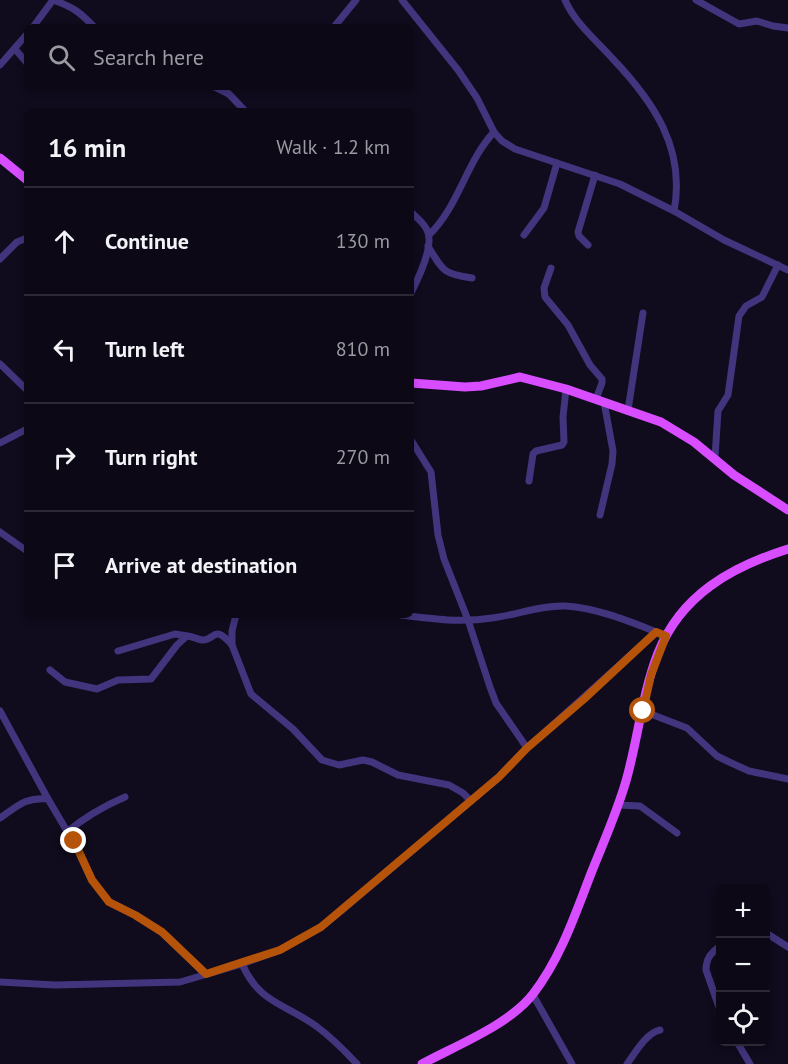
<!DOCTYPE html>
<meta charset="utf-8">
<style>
body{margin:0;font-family:"PT Sans",sans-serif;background:#1a1623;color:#f1f3f6}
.controls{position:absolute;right:18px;bottom:18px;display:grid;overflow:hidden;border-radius:9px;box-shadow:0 3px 9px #0003}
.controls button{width:54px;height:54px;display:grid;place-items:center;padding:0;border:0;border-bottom:2px solid #2c2935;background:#0c0816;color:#f1f3f6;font:30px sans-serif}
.stop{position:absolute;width:18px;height:18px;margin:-14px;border:4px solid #b45309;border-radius:50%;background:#fff}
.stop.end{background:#b45309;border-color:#fff;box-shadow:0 2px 6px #0008}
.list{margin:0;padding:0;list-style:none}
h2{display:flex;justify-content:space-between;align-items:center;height:78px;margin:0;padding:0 24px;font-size:26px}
h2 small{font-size:20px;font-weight:400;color:#9a9aa1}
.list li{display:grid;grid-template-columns:39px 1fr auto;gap:18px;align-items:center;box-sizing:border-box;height:108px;padding:0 24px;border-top:2px solid #2c2935}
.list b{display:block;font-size:22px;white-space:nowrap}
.list em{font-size:20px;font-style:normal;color:#9a9aa1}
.icon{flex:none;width:33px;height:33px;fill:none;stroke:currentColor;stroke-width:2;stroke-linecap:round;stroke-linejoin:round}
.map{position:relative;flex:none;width:788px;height:1064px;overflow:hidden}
.search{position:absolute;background:#0c0816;box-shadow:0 3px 9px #0003;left:24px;top:24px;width:390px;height:66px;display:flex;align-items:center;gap:15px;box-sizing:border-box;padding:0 21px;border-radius:9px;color:#9a9aa1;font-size:22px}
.panel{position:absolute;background:#0c0816;box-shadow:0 3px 9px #0003;left:24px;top:108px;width:390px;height:510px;border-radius:9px}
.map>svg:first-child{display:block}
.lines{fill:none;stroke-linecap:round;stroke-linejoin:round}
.minor{stroke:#42347d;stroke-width:7}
.major{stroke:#d74dff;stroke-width:9}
.route{stroke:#b45309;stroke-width:8}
</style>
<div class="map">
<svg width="788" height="1064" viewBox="0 0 788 1064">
<rect width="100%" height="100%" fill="#100b1d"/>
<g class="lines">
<g class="minor">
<path d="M53 0C73 7 80 12 94 27"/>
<path d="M402 0 458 70 477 98 494 132 502 141 515 149 620 184 674 211 724 240 788 270"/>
<path d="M565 0C575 23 595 39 612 58 653 101 686 148 674 211"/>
<path d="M696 0 739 24 757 21 773 26 788 28"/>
<path d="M33 27 53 0"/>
<path d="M334 27 356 0"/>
<path d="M15 49 27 63"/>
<path d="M0 65 27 34"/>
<path d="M215 87 229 94 245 111"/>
<path d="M411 212C416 217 424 223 427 230 435 245 418 279 411 293"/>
<path d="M429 235C459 206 466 162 494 132"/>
<path d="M524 235 544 208 557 163"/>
<path d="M588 245 579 236 578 232 595 175"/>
<path d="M428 246C443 271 443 274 472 278"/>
<path d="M0 259 17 242 27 238"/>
<path d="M551 268 544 288 545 297 568 325 590 365 602 379V383L596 399"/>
<path d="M0 364 27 390"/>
<path d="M628 410 643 313"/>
<path d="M411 440 431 472 438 535 444 559 468 620 490 687 496 703 527 748"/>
<path d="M0 443 27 429"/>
<path d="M715 457 718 411 728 395 739 316 746 306 762 297 778 265"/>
<path d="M529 481 533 454 536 451 562 445 564 442 563 417 566 389"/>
<path d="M600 515 612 464 613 451 604 402"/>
<path d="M0 532 27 551"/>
<path d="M236 615 232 631V645L251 694 293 729 322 760 339 765 363 760 372 762 398 775 449 785 463 793 471 801"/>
<path d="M401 615C432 619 461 623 492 618 517 615 540 605 565 606 599 608 634 623 666 636"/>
<path d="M118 651 175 634 187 636"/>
<path d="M50 670 65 682 97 689 118 680 151 679 177 645 187 636C192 636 196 639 202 640 215 641 213 623 232 645"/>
<path d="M0 711 48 799 77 848 92 880 109 902 135 915 162 932 205 974"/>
<path d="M643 711 687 728 717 756 727 761 749 771 788 779"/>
<path d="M618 805 640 806 677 833"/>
<path d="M0 818C18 806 25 797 48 799"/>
<path d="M67 832C85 817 104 806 125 797"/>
<path d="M766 933 788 947"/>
<path d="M720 946C711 953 706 958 706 970L720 1010"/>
<path d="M242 964C260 1004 284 1003 316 1026 331 1037 344 1050 357 1064"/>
<path d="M0 982 55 985 180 982 242 964 280 950 321 927 341 911 499 777 527 748 656 632"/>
<path d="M533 995 572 1064"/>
<path d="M737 1042 750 1064"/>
<path d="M627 1064C635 1053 646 1033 660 1030"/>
</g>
<g class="major">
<path d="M0 158 27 180"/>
<path d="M411 383 465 387 481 386 520 377 566 389 661 422 694 442 734 475 788 510"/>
<path d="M422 1064C457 1045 509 1025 533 994 561 958 576 912 592 871 604 841 617 812 626 781 638 739 642 694 658 653 681 595 731 567 788 549"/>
</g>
</g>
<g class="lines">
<path class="route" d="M74 841 92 880 109 902 135 915 162 932 206 974 280 950 321 927 499 777 527 748 584 699 656 632 666 636 651 675 643 711"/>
</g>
</svg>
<div class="controls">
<button>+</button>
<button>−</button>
<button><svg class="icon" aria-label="locate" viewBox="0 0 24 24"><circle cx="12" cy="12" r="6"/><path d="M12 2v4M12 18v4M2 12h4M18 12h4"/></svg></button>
</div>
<div class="stop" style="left:643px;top:711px"></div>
<div class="stop end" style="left:74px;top:841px"></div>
<div class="search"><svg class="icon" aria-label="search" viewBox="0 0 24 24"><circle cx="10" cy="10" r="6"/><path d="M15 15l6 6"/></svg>Search here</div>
<section class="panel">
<h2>16 min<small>Walk · 1.2 km</small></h2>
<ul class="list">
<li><svg class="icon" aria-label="ahead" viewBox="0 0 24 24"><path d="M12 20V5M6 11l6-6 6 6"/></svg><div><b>Continue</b></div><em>130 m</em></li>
<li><svg class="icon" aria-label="left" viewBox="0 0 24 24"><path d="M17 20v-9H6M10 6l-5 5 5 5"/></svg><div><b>Turn left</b></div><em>810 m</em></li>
<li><svg class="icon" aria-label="right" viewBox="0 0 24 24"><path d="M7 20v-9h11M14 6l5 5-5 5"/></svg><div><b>Turn right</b></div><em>270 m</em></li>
<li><svg class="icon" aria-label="arrive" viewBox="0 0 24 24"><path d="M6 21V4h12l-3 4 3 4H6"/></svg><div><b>Arrive at destination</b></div></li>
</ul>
</section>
</div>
